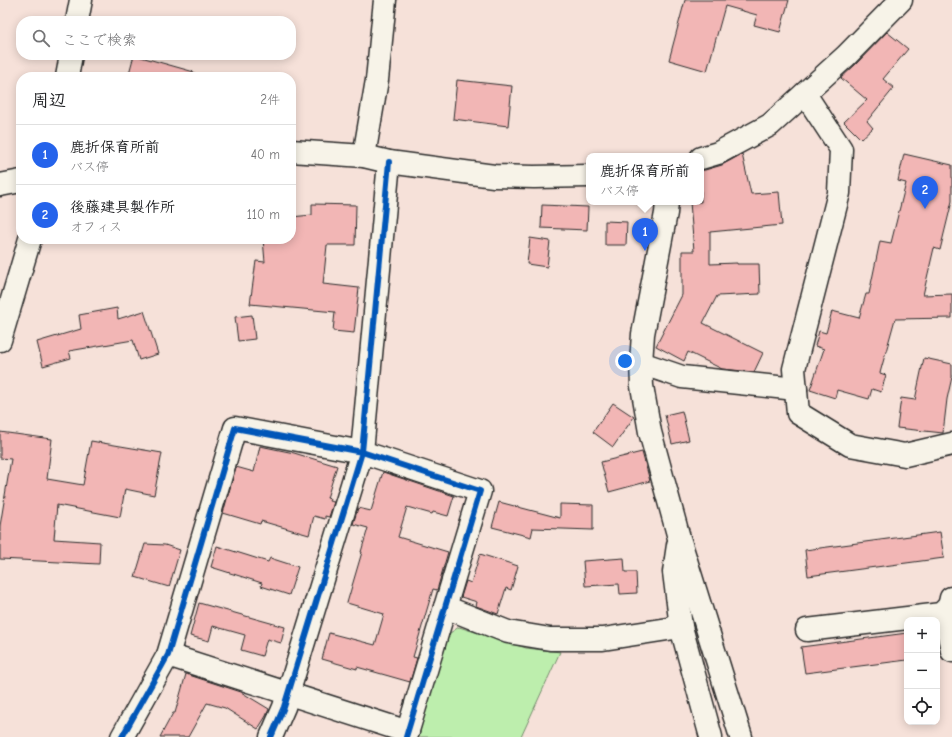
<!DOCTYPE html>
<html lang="ja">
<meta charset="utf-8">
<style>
body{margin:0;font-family:"Comic Neue","Klee One",sans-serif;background:#f6f6f6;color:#202124}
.controls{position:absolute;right:12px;bottom:12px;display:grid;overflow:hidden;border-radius:8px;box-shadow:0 2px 10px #0003}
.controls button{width:36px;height:36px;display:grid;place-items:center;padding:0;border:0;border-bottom:1px solid #e0e0e0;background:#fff;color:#202124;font:20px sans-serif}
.you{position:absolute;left:625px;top:361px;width:14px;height:14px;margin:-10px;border:3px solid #fff;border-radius:50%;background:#1a73e8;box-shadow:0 0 0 6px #1a73e833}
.badge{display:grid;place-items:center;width:26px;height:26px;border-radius:50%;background:#2563eb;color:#fff;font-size:13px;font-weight:700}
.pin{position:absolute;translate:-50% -33px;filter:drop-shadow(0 1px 2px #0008)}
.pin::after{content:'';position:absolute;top:21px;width:14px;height:12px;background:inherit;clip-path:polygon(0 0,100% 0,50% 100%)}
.popup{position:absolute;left:586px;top:153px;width:118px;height:52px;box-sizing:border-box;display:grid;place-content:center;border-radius:8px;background:#fff;filter:drop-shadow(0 1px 3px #0005);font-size:13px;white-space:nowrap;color:#757577}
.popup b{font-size:15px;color:#202124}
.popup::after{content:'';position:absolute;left:50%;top:100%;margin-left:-8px;border:8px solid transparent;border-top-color:#fff}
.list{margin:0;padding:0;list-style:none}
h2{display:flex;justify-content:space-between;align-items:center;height:52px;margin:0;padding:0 16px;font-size:17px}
h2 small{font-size:13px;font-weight:400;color:#757577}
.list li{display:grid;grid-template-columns:26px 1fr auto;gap:12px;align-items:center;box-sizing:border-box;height:60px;padding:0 16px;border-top:1px solid #e0e0e0}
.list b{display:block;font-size:15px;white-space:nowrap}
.list p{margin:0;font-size:13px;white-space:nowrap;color:#757577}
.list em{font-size:13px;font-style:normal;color:#757577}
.icon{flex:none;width:22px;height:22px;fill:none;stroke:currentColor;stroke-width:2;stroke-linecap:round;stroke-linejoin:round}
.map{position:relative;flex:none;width:952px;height:737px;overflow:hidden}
.search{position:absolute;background:#fff;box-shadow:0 2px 10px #0003;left:16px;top:16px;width:280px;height:44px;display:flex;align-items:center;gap:10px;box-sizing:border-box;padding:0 14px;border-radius:16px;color:#757577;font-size:15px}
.panel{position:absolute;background:#fff;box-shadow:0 2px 10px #0003;left:16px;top:72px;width:280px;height:172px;border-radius:16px}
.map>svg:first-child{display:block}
.green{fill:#bdeead;stroke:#748c6c}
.building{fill:#f2b6b5;stroke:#2b2b2b}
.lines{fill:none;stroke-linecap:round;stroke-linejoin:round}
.minor-casing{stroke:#2b2b2b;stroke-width:25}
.major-casing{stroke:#2b2b2b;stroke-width:25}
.minor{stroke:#f7f3e8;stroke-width:22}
.major{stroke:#f7f3e8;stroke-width:22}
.cycleway-casing{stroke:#f7f3e8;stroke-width:8}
.cycleway{stroke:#0057b8;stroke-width:6}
</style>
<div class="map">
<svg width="952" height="737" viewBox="0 0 952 737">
<rect width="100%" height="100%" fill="#f6e1d9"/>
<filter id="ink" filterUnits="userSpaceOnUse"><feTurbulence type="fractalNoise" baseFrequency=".025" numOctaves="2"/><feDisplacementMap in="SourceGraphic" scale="8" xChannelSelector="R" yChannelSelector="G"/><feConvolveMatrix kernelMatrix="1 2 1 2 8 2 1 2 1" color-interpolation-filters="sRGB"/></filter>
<g filter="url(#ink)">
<path class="green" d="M459 627 526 648 560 652 521 737H416L447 635Z"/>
<g class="building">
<path d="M685 0H789L780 32 754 25 757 15 725 6 707 71 669 60Z"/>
<path d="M887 32 908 49 883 79 894 88 867 121 873 128 861 139 844 122 867 100 841 78 855 65Z"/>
<path d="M134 55 194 72 193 77H128Z"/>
<path d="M457 80 512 86 508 126 453 119Z"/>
<path d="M742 154 751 194 779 192 782 225 710 232V264L737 263V264H759L760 294 717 296 703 323 763 353 754 372 722 369 688 352 684 361 656 346 682 295V251H694L690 202H701V170H705L722 165Z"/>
<path d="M904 154 952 165V201L940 250 934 248 923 295 952 294V318L895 319 880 373 886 375 881 392 872 389 869 399 837 390 835 398 810 390 824 349 815 346 819 331 826 333 832 311 859 318 866 294H869L880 241 891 243 906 183 898 181Z"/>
<path d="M312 204 356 205 355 245H327L323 284 359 288 354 333 333 331 335 312 250 304 256 261 265 262 263 239H291V217L312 215Z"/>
<path d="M542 205 588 207 587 230 541 228Z"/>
<path d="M605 221 627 222 626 245H605Z"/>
<path d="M530 238 550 241 547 267 527 264Z"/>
<path d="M117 308 118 319 144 311 158 354 139 360 133 340 69 351 71 358 43 366 37 342 81 329 79 315Z"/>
<path d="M252 315 255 339 238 341 235 317Z"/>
<path d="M924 358 952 364V377L947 399 943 433 897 428 901 398 915 400Z"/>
<path d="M613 403 634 417 613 447 593 432Z"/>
<path d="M682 411 689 440 672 444 665 415Z"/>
<path d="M0 432 52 439 47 479 83 485 91 441 162 453 154 495 125 489 120 517 57 505 54 539 100 542 99 564 0 559V526L11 459 0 458Z"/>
<path d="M260 446 294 453 337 466 327 498 330 499 329 501 334 502 329 517 325 516V519L314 516 309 535 261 521 260 524 223 513 236 467 254 472Z"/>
<path d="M642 452 650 481 609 492 601 462Z"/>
<path d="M383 472 454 496 448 516 433 512 432 514 407 507 398 537 448 552 437 590 433 589 413 657 417 658 410 682 357 667V669L322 659 329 633 375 645 384 614 347 603 362 552H361L368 528 353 524 358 508 371 511Z"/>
<path d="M499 502 560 518V504L593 505V530L533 528 531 537 492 527Z"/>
<path d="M940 532 944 558 808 576 805 550Z"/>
<path d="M145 544 165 545 180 550 169 587 135 577Z"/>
<path d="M217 546 268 562 270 558 298 567 289 595 261 586 262 583 211 567Z"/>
<path d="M480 554 518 566 511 590 506 588 498 614 476 606 477 602 461 597 466 581 471 583Z"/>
<path d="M624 558 625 572H636L637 593 620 594 619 584 585 586 583 561Z"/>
<path d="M199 603 285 627 281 643 267 639 262 656 241 650 245 635 213 626 209 641 190 636Z"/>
<path d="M907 633V660L805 673 801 647Z"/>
<path d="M186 674 241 692 269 709 266 716 258 729 225 708 207 703 188 737H160L173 713H175Z"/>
</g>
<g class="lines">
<g class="minor-casing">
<g id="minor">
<path d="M805 94 841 149 839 193 794 369 798 413 850 445 905 455 952 444"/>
<path d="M291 151 364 156 389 162 494 176 534 177 589 176"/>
<path d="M364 156 377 80 385 0"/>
<path d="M701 158 718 153 770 125 846 56 901 0"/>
<path d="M667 202 666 213 643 334 641 363 642 386 650 432 679 538 741 737"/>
<path d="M0 340 30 239"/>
<path d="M641 363 682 377 796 389"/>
<path d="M951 598 946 620 952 651"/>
<path d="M445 607 508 632 550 639H603L681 627 674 572 678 545"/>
<path d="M681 627 711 737"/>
<path d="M807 630 941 614 949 606H952"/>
<path d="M168 655 408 732"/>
<path d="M122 737 168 655 235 428 362 452 480 491 406 737"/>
<path d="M271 737 284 707 362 452 389 162"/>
</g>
</g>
<g class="major-casing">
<g id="major">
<path d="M77 21 81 0"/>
<path d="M67 77 71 55"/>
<path d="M0 185 21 181"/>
</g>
</g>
<use href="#minor" class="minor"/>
<use href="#major" class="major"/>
<g class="cycleway-casing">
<g id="cycleway">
<path d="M122 737 168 655 235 428 362 452 480 491 406 737"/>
<path d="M271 737 284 707 362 452 389 162"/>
</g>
</g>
<use href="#cycleway" class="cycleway"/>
</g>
</g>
</svg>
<div class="controls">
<button>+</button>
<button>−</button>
<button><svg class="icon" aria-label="locate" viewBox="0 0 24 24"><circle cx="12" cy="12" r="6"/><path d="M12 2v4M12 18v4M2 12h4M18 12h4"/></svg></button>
</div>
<div class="you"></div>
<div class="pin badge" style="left:645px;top:251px">1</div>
<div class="popup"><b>鹿折保育所前</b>バス停</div>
<div class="pin badge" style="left:925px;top:209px">2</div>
<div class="search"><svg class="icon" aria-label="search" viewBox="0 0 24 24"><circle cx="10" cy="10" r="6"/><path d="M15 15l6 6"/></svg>ここで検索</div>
<section class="panel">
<h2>周辺<small>2件</small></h2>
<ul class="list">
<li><span class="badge">1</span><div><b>鹿折保育所前</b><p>バス停</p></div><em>40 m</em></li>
<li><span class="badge">2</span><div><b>後藤建具製作所</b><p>オフィス</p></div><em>110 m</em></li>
</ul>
</section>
</div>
